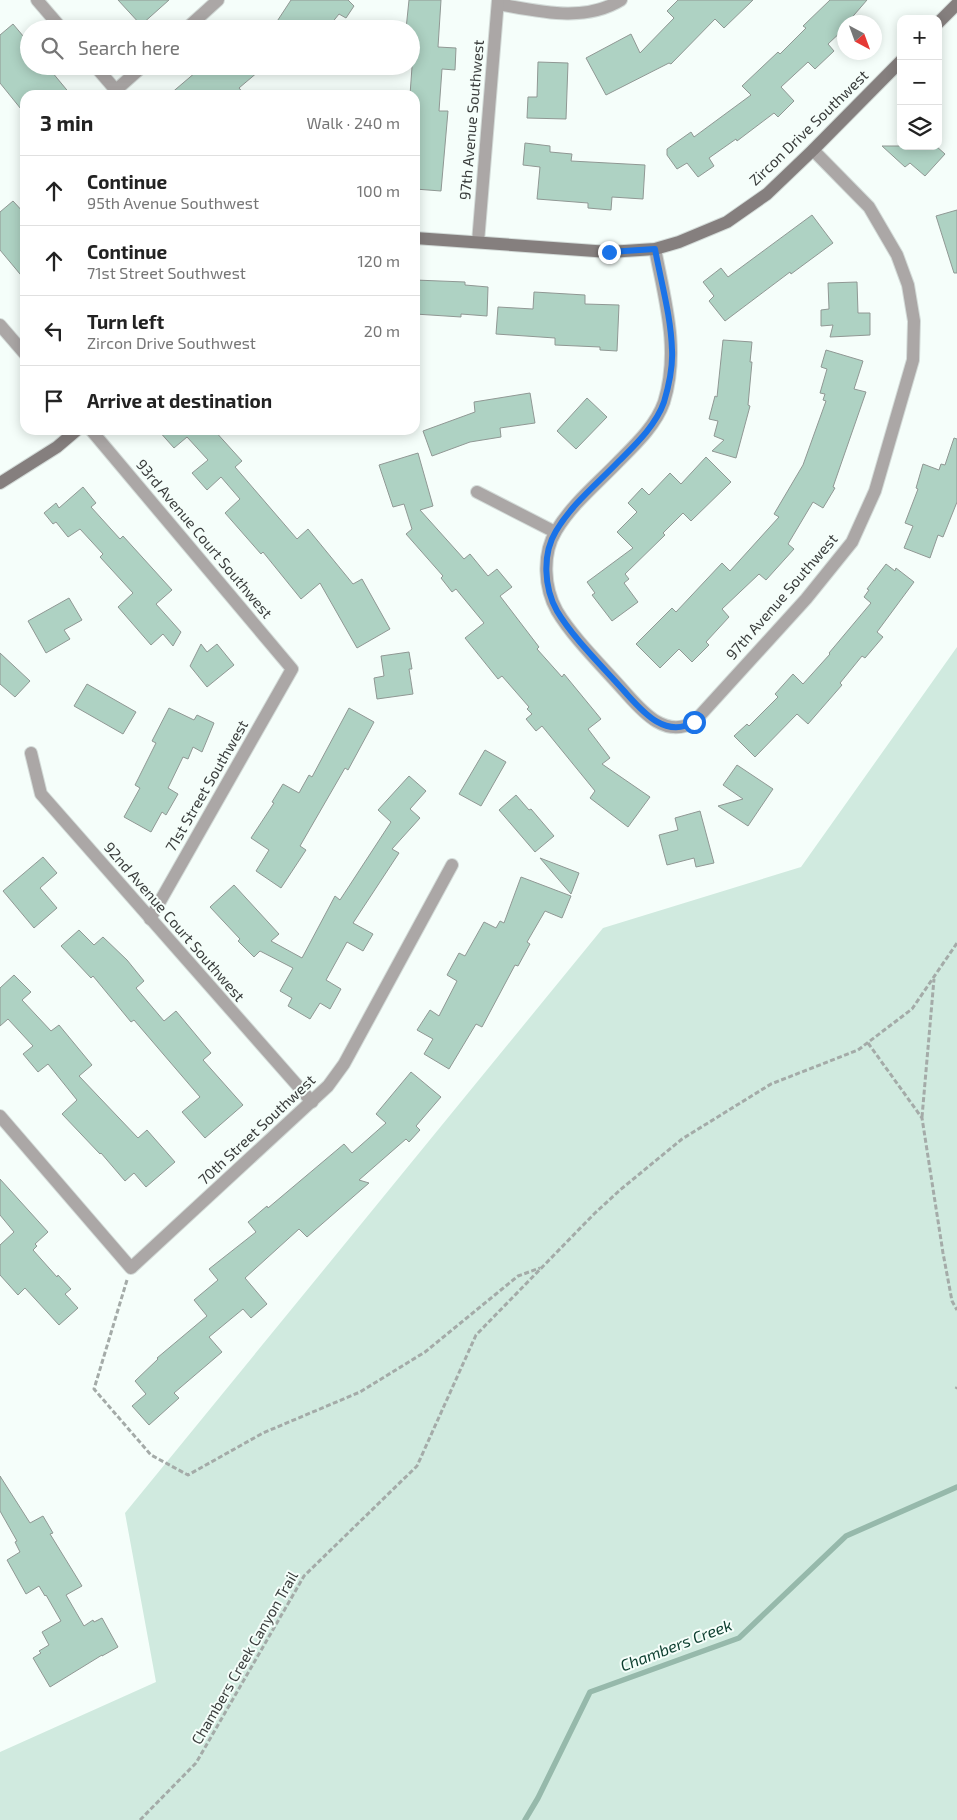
<!DOCTYPE html>
<meta charset="utf-8">
<style>
body{margin:0;font-family:"Exo 2",sans-serif;background:#f2f2f2;color:#222}
.controls{position:absolute;right:15px;top:15px;display:grid;overflow:hidden;border-radius:10px;box-shadow:0 2px 12px #0003}
.controls button{width:45px;height:45px;display:grid;place-items:center;padding:0;border:0;border-bottom:1px solid #e0e0e0;background:#fff;color:#222;font:25px sans-serif}
.compass{position:absolute;left:837px;top:15px;width:45px;height:45px;border-radius:50%;background:#fff;box-shadow:0 2px 12px #0003;rotate:139deg}
.stop{position:absolute;width:15px;height:15px;margin:-11px;border:4px solid #1a73e8;border-radius:50%;background:#fff}
.stop.end{background:#1a73e8;border-color:#fff;box-shadow:0 1px 5px #0008}
.list{margin:0;padding:0;list-style:none}
h2{display:flex;justify-content:space-between;align-items:center;height:65px;margin:0;padding:0 20px;font-size:21px}
h2 small{font-size:16px;font-weight:400;color:#767676}
.list li{display:grid;grid-template-columns:32px 1fr auto;gap:15px;align-items:center;box-sizing:border-box;height:70px;padding:0 20px;border-top:1px solid #e0e0e0}
.list b{display:block;font-size:19px;white-space:nowrap}
.list p{margin:0;font-size:16px;white-space:nowrap;color:#767676}
.list em{font-size:16px;font-style:normal;color:#767676}
.icon{flex:none;width:28px;height:28px;fill:none;stroke:currentColor;stroke-width:2;stroke-linecap:round;stroke-linejoin:round}
.map{position:relative;flex:none;width:957px;height:1820px;overflow:hidden}
.search{position:absolute;background:#fff;box-shadow:0 2px 12px #0003;left:20px;top:20px;width:400px;height:55px;display:flex;align-items:center;gap:12px;box-sizing:border-box;padding:0 18px;border-radius:28px;color:#767676;font-size:19px}
.panel{position:absolute;background:#fff;box-shadow:0 2px 12px #0003;left:20px;top:90px;width:400px;height:345px;border-radius:15px}
.map>svg:first-child{display:block}
.green{fill:#d0eadf}
.lines{fill:none;stroke-linecap:round;stroke-linejoin:round}
.stream{stroke:#96b9ab;stroke-width:5.5}
.building{fill:#aed2c3;stroke:#909894}
.street-casing{stroke:#d3dbd8;stroke-width:14}
.secondary-casing{stroke:#d3dbd8;stroke-width:14}
.path{stroke:#a4aba8;stroke-width:3;stroke-dasharray:5 2.5;stroke-linecap:butt}
.street{stroke:#aba7a6;stroke-width:12}
.secondary{stroke:#857f7e;stroke-width:12}
.route{stroke:#1a73e8;stroke-width:6}
.labels{text-anchor:middle;stroke-width:4;stroke-linejoin:round;paint-order:stroke}
.street-label{font-size:15px;fill:#3a3d3c;stroke:#f5fefa}
.water-label{font-size:16px;font-style:italic;fill:#0b3d2e;stroke:#f5fefa}
</style>
<div class="map">
<svg width="957" height="1820" viewBox="0 0 957 1820">
<rect width="100%" height="100%" fill="#f5fefa"/>
<path class="green" d="M957 647V1820H0V1752L156 1682 125 1513 603 928 801 867Z"/>
<g class="lines">
<path class="stream" d="M525 1820 538 1798 590 1692 739 1638 846 1536 957 1487"/>
</g>
<g class="building">
<path d="M118 0H169L141 25Z"/>
<path d="M291 0H348L354 6 346 18 339 14 327 29H272Z"/>
<path d="M409 0H441L438 47 456 48 455 70 442 69 439 111H448L441 191 415 189V95H410L412 67 411 29H406Z"/>
<path d="M678 0H753L724 28 715 19 671 64 669 63 606 95 586 58 631 34 640 53 674 18 667 11Z"/>
<path d="M830 0H867L848 22H844V29L828 44 834 51 815 69 808 62 781 87 794 101 778 117 774 113 737 141 736 139 709 158 714 166 698 177 687 163 677 169 667 155V149L691 132 694 137 751 95 742 86 778 52 780 54 806 28 803 26Z"/>
<path d="M13 24 29 43V66H47L71 95H25V114L0 83V35Z"/>
<path d="M538 62 568 63 566 119 527 118 528 97H537Z"/>
<path d="M203 66H265L239 88 245 95H169Z"/>
<path d="M525 143 550 146V152L572 154 571 161 645 165 643 199 612 197 611 210 588 208V203L537 199 540 167 523 165Z"/>
<path d="M882 146H936L945 154 925 176 910 163 905 167Z"/>
<path d="M13 201 25 214V280L0 250V212Z"/>
<path d="M957 210V273H954L936 216Z"/>
<path d="M812 215 833 243 791 274 790 272 725 321 709 301 714 296 703 282 721 268 728 277Z"/>
<path d="M415 280 465 282V285L488 287 487 316 461 314V317L415 314Z"/>
<path d="M857 282 858 313H870V335L830 337 833 325 821 326V310L829 309 828 283Z"/>
<path d="M534 292 585 295V304L619 305 617 351 600 350V347L555 345V338L496 334 498 307 533 309Z"/>
<path d="M723 340 752 342 750 362H752L748 405 750 406 736 458 712 451 724 440 714 436 718 421 709 419 715 396 717 397Z"/>
<path d="M826 350 863 361 854 389 866 392 833 487 835 488 823 508 813 502 788 544 794 549 766 580 759 574 722 609 729 617 706 642 709 645 692 662 679 649 660 668 636 644 672 608 676 612 722 563 730 571 779 517 774 514 803 465 826 401 823 400 825 394 820 393 827 369 821 367Z"/>
<path d="M530 393 535 423 500 428 501 437 470 442 432 456 423 431 475 412 474 402Z"/>
<path d="M587 398 607 417 576 449 557 431Z"/>
<path d="M158 430H214L242 461 235 467 297 539 308 529 353 584 362 579 390 629 357 648 320 583 301 599 263 552 261 554 225 513 240 499 221 477 207 490 192 473 208 460 187 437 174 448Z"/>
<path d="M954 438 957 439V502L943 537 938 535 930 558 904 548 913 526 905 523 918 489 916 488 923 464 939 470 941 464 945 465Z"/>
<path d="M418 453 433 506 420 510 464 559 470 554 488 576 497 569 512 587 500 596 539 647 537 649 562 677 564 674 601 719 588 729 610 758 602 764 650 797 628 827 590 798 595 791 542 726 536 731 526 719 532 714 527 709 529 707 502 676 498 679 465 638 484 623 456 589 452 592 441 578 443 576 406 534 412 529 404 504 393 507 379 465Z"/>
<path d="M706 457 731 482 691 521 683 513 663 533 665 535 625 574 629 579 624 583 638 602 612 621 592 595 595 593 587 582 633 548 617 532 637 512 628 503 642 488 649 495 670 473 681 484Z"/>
<path d="M83 487 96 503 91 507 120 539 123 536 172 590 156 604 181 632 173 646 163 634 151 645 118 607 133 593 100 557 103 554 80 529 68 537 56 522 53 524 44 513 56 503 59 508Z"/>
<path d="M886 564 895 571 896 568 914 582 877 632 883 637 865 658 862 656 840 683 842 685 808 724 797 714 755 757 734 736 747 724 749 726 778 697 775 694 793 674 803 684 830 654 829 653 871 603 864 597 869 590 867 589Z"/>
<path d="M69 598 82 620 64 630 70 639 46 653 28 621Z"/>
<path d="M201 644 207 652 217 644 234 665 207 687 190 666Z"/>
<path d="M409 652 412 669H409L413 694 377 699 374 678 384 676 381 656Z"/>
<path d="M0 653 30 681 15 697 0 684Z"/>
<path d="M87 684 136 712 123 734 74 706Z"/>
<path d="M169 708 194 720 197 715 214 723 202 752 193 747 188 759 183 757 168 788 178 794 166 815 162 812 151 832 124 817 140 788 135 785 156 743 152 741Z"/>
<path d="M349 708 374 722 348 770 345 768 300 846 306 850 281 888 256 871 269 850 251 838 274 803 272 802 283 784 299 793 309 775 312 777Z"/>
<path d="M485 750 506 762 481 806 459 794Z"/>
<path d="M737 765 773 789 748 826 718 806 743 799 723 785Z"/>
<path d="M409 776 426 791 410 809 420 818 392 849 399 853 353 923 373 934 363 951 347 942 326 980 341 989 330 1009 320 1003 310 1019 288 1006 292 998 280 991 293 968 260 951 254 957 238 941 240 939 210 907 234 885 279 934 271 941 302 958 335 896 340 900 391 822 378 810Z"/>
<path d="M516 795 529 810 531 809 554 836 535 852 499 810Z"/>
<path d="M700 811 714 863 696 867 694 858 667 865 659 835 678 830 675 818Z"/>
<path d="M43 857 57 873 40 888 57 908 34 928 3 891Z"/>
<path d="M540 858 579 873 571 894Z"/>
<path d="M521 877 571 896 562 918 545 911 527 942 530 944 518 966 515 965 482 1027 476 1024 449 1069 424 1054 433 1039 417 1030 430 1010 439 1016 457 981 447 975 459 953 465 956 484 922 496 928 500 921 504 923Z"/>
<path d="M79 930 94 945 103 937 127 960 144 981 136 988 164 1021 176 1011 211 1053 203 1060 243 1105 205 1138 182 1112 200 1097 134 1020 131 1022 93 976 91 978 61 946Z"/>
<path d="M14 975 31 992 22 1000 51 1031 59 1025 92 1065 79 1076 138 1138 147 1130 175 1162 146 1187 134 1173 125 1181 101 1153 100 1154 62 1114 77 1100 48 1064 38 1072 23 1054 33 1046 8 1019 0 1026V988Z"/>
<path d="M411 1072 441 1097 416 1126 420 1130 409 1142 406 1139 359 1180 369 1183 307 1237 299 1229 245 1278 267 1304 251 1318 243 1309 209 1337 222 1352 174 1393 179 1398 149 1425 132 1406 146 1394 135 1381 158 1359 157 1358 207 1316 194 1300 218 1280 209 1269 256 1232 248 1222 267 1206 268 1208 344 1144 352 1153 386 1123 376 1114Z"/>
<path d="M0 1179 48 1232 35 1244 37 1246 33 1250 57 1277 58 1275 71 1289 65 1294 78 1308 59 1325 25 1288 18 1295 0 1275V1245L14 1232 0 1215Z"/>
<path d="M0 1476 30 1523 43 1516 53 1533 50 1534 82 1586 66 1595 84 1626 93 1620 94 1622 102 1618 118 1647 102 1656V1655L50 1687 33 1658 41 1653 39 1651 49 1645 42 1632 61 1621 46 1595 45 1596 39 1586 26 1594 7 1560 20 1552 15 1542 17 1541 0 1511Z"/>
</g>
<g class="lines">
<g class="street-casing">
<g id="street">
<path d="M37 0 62 29"/>
<path d="M498 4C538 11 584 23 621 0"/>
<path d="M186 29 218 0"/>
<path d="M95 66 120 95"/>
<path d="M116 90 143 66"/>
<path d="M478 242 498 0"/>
<path d="M655 249C665 301 680 350 664 402 656 425 636 444 619 461 597 484 572 504 556 531 542 554 544 588 557 611 573 638 604 668 625 692 642 711 665 739 694 722L806 599 852 542 875 491 913 360 914 321 908 285 897 255 869 207 813 150"/>
<path d="M0 325 25 354"/>
<path d="M91 430 292 669 150 919"/>
<path d="M477 492 555 532"/>
<path d="M31 753 41 794 312 1102"/>
<path d="M0 1116 131 1268 328 1086 344 1064 452 865"/>
</g>
</g>
<g class="secondary-casing">
<g id="secondary">
<path d="M938 23 957 4"/>
<path d="M415 238 609 252 655 249 679 242 727 222 767 194 813 150 901 61"/>
<path d="M0 483 57 447 77 430"/>
</g>
</g>
<g class="path">
<path d="M868 1043 922 1118 943 1253 952 1301 957 1310"/>
<path d="M922 1117 934 979"/>
<path d="M127 1280 94 1389 151 1455 188 1475 263 1433 360 1392 425 1352 518 1276 540 1268"/>
<path d="M956 1389 957 1387"/>
<path d="M140 1820 196 1763 304 1576 417 1466 476 1335 594 1214 620 1190 682 1139 771 1084 858 1050 912 1009 957 943"/>
</g>
<use href="#street" class="street"/>
<use href="#secondary" class="secondary"/>
</g>
<g class="lines">
<path class="route" d="M609 252 655 249C661 282 671 316 672 350 673 367 669 385 664 402 656 425 636 444 619 461 597 484 572 504 556 531 542 554 544 588 557 611 573 638 604 668 625 692 642 711 665 739 694 722"/>
</g>
<g class="labels">
<g class="street-label">
<text transform="translate(472 120) rotate(-85)" y="5">97th Avenue Southwest</text>
<text transform="translate(809 128) rotate(-44)" y="5">Zircon Drive Southwest</text>
<text transform="translate(204 539) rotate(50)" y="5">93rd Avenue Court Southwest</text>
<text transform="translate(782 597) rotate(-49)" y="5">97th Avenue Southwest</text>
<text transform="translate(207 786) rotate(-60)" y="5">71st Street Southwest</text>
<text transform="translate(174 922) rotate(49)" y="5">92nd Avenue Court Southwest</text>
<text transform="translate(257 1130) rotate(-43)" y="5">70th Street Southwest</text>
<text transform="translate(245 1658) rotate(-60)" y="5">Chambers Creek Canyon Trail</text>
</g>
<g class="water-label">
<text transform="translate(676 1645) rotate(-21)" y="6">Chambers Creek</text>
</g>
</g>
</svg>
<div class="controls">
<button>+</button>
<button>−</button>
<button><svg class="icon" aria-label="layers" viewBox="0 0 24 24"><path d="M12 4l9 5-9 5-9-5zM3 14l9 5 9-5"/></svg></button>
</div>
<svg class="compass" viewBox="-18 -18 36 36"><path d="M0-13l5 13h-10z" fill="#e53935"/><path d="M0 13l5-13h-10z" fill="#767676"/></svg>
<div class="stop" style="left:694px;top:722px"></div>
<div class="stop end" style="left:609px;top:252px"></div>
<div class="search"><svg class="icon" aria-label="search" viewBox="0 0 24 24"><circle cx="10" cy="10" r="6"/><path d="M15 15l6 6"/></svg>Search here</div>
<section class="panel">
<h2>3 min<small>Walk · 240 m</small></h2>
<ul class="list">
<li><svg class="icon" aria-label="ahead" viewBox="0 0 24 24"><path d="M12 20V5M6 11l6-6 6 6"/></svg><div><b>Continue</b><p>95th Avenue Southwest</p></div><em>100 m</em></li>
<li><svg class="icon" aria-label="ahead" viewBox="0 0 24 24"><path d="M12 20V5M6 11l6-6 6 6"/></svg><div><b>Continue</b><p>71st Street Southwest</p></div><em>120 m</em></li>
<li><svg class="icon" aria-label="left" viewBox="0 0 24 24"><path d="M17 20v-9H6M10 6l-5 5 5 5"/></svg><div><b>Turn left</b><p>Zircon Drive Southwest</p></div><em>20 m</em></li>
<li><svg class="icon" aria-label="arrive" viewBox="0 0 24 24"><path d="M6 21V4h12l-3 4 3 4H6"/></svg><div><b>Arrive at destination</b></div></li>
</ul>
</section>
</div>
